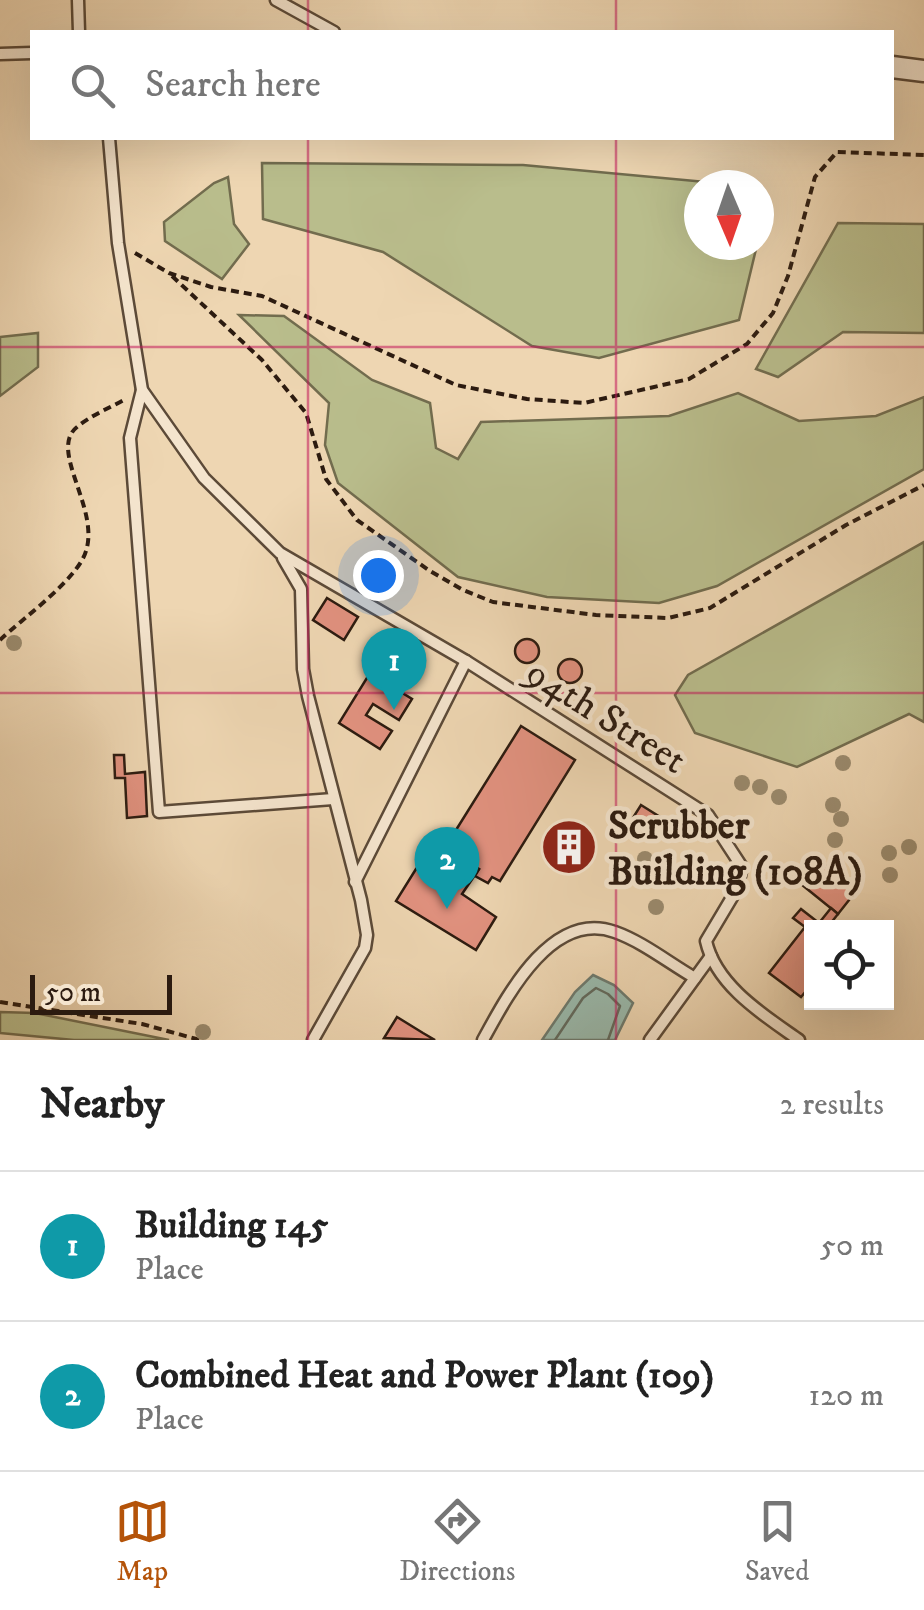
<!DOCTYPE html>
<style>
body{margin:0;font-family:"IM FELL DW Pica",serif;background:#f6f6f6;color:#222}
.controls{position:absolute;right:30px;bottom:30px;display:grid;overflow:hidden;border-radius:0px;box-shadow:0 10px 40px #0002}
.controls button{width:90px;height:90px;display:grid;place-items:center;padding:0;border:0;border-bottom:2px solid #e0e0e0;background:#fff;color:#222;font:50px sans-serif}
.compass{position:absolute;left:684px;top:170px;width:90px;height:90px;border-radius:50%;background:#fff;box-shadow:0 10px 40px #0002;rotate:178deg}
.scale{position:absolute;left:30px;bottom:25px;width:142px;box-sizing:border-box;padding-left:10px;border:5px solid #2c1b10;border-top:0;font-size:28px;line-height:35px;white-space:nowrap;color:#2c1b10;-webkit-text-stroke:8px #f4e4cd;paint-order:stroke}
.you{position:absolute;left:378px;top:575px;width:35px;height:35px;margin:-25px;border:8px solid #fff;border-radius:50%;background:#1a73e8;box-shadow:0 0 0 15px #1a73e833}
.badge{display:grid;place-items:center;width:65px;height:65px;border-radius:50%;background:#b45309;color:#fff;font-size:32px;font-weight:700}
.pin{position:absolute;translate:-50% -82px;filter:drop-shadow(0 2px 5px #0008)}
.pin::after{content:'';position:absolute;top:52px;width:35px;height:30px;background:inherit;clip-path:polygon(0 0,100% 0,50% 100%)}
.list{margin:0;padding:0;list-style:none}
h2{display:flex;justify-content:space-between;align-items:center;height:130px;margin:0;padding:0 40px;font-size:42px}
h2 small{font-size:32px;font-weight:400;color:#767676}
.list li{display:grid;grid-template-columns:65px 1fr auto;gap:30px;align-items:center;box-sizing:border-box;height:150px;padding:0 40px;border-top:2px solid #e0e0e0}
.list b{display:block;font-size:38px;white-space:nowrap}
.list p{margin:0;font-size:32px;white-space:nowrap;color:#767676}
.list em{font-size:32px;font-style:normal;color:#767676}
.icon{flex:none;width:55px;height:55px;fill:none;stroke:currentColor;stroke-width:2;stroke-linecap:round;stroke-linejoin:round}
.map{position:relative;flex:none;width:924px;height:1040px;overflow:hidden}
.search{position:absolute;background:#fff;box-shadow:0 10px 40px #0002;left:30px;right:30px;top:30px;height:110px;display:flex;align-items:center;gap:25px;box-sizing:border-box;padding:0 35px;border-radius:0px;color:#767676;font-size:38px}
.sheet{height:430px;background:#fff}
nav{display:flex;justify-content:space-around;align-items:center;box-sizing:border-box;height:140px;border-top:2px solid #e0e0e0;background:#fff;font-size:28px;color:#767676}
nav a{display:grid;justify-items:center;gap:5px}
nav .on{color:#b45309}
.map>svg:first-child{display:block}
.green{fill:#b9bd8c;stroke:#726c4e;stroke-width:2.5}
.water{fill:#99b9ac;stroke:#6d7a6e;stroke-width:2.5}
.lines{fill:none;stroke-linecap:round;stroke-linejoin:round}
.shore{stroke:#626a5e;stroke-width:2.5}
.building{fill:#e29280;stroke:#2c1b10;stroke-width:2.5}
.lane-casing{stroke:#5c4a38;stroke-width:15}
.street-casing{stroke:#5c4a38;stroke-width:25}
.path{stroke:#2c1b10;stroke-width:4;stroke-dasharray:8 5;stroke-linecap:butt}
.lane{stroke:#f4e4cd;stroke-width:10}
.street{stroke:#f4e4cd;stroke-width:20}
.tree{fill:#9a8a6d}
.grid{fill:none;stroke:#c2185b;stroke-width:2.5;stroke-opacity:0.55}
.labels{text-anchor:middle;stroke-width:9;stroke-linejoin:round;paint-order:stroke}
.street-label{font-size:40px;fill:#2c1b10;stroke:#f4e4cd}
.poi-label{font-size:40px;font-weight:bold;fill:#2c1b10;stroke:#f4e4cd;text-anchor:start}
</style>
<div class="map">
<svg width="924" height="1040" viewBox="0 0 924 1040">
<rect width="100%" height="100%" fill="#eed6b2"/>
<filter id="stains"><feTurbulence type="fractalNoise" baseFrequency=".002" numOctaves="4"/><feColorMatrix values="0 0 0 0 .2 0 0 0 0 .09 0 0 0 0 .02 0 0 0 .5 -.17"/></filter>
<radialGradient id="worn" r=".72"><stop offset=".6" stop-color="#630" stop-opacity="0"/><stop offset="1" stop-color="#630" stop-opacity=".3"/></radialGradient>
<g class="green">
<path d="M262 163 523 165 738 185H699V245H757L739 320 599 358 532 346 383 252 263 219Z"/>
<path d="M228 177 234 224 249 244 222 279 165 241 164 222 214 183Z"/>
<path d="M838 223 924 224V333L843 332 778 377 756 369Z"/>
<path d="M239 315 284 316 372 380 430 403 436 448 458 459 481 422 669 416 738 393 799 421 876 416 924 397V469L717 586 659 603 547 597 458 577 338 483 325 445 329 403Z"/>
<path d="M38 333V367L0 396V337Z"/>
<path d="M924 542V722L909 714 797 767 695 733 675 695 688 675Z"/>
<path d="M0 1012 35 1013 169 1040H74L0 1033Z"/>
</g>
<path class="water" d="M593 975 614 985 633 1003 615 1040H542L575 992Z"/>
<g class="lines">
<path class="shore" d="M555 1040 583 998 596 988 608 994 620 1006 608 1040"/>
</g>
<g class="building">
<path d="M327 598 358 617 344 640 313 620Z"/>
<circle cx="527" cy="651" r="12"/>
<circle cx="570" cy="671" r="12"/>
<path d="M370 673 412 699 399 720 373 704 366 715 392 731 380 749 339 723Z"/>
<path d="M521 726 575 760 500 881 492 877 488 883 475 876 479 869 446 846Z"/>
<path d="M114 755H124L125 774 145 772 147 816 127 818 125 778H115Z"/>
<path d="M641 805 660 817 648 836 629 824Z"/>
<path d="M562 832 585 845 591 853V861L577 863 551 848Z"/>
<path d="M815 857 857 890 838 914 796 880Z"/>
<path d="M470 863 479 869 462 894 496 917 476 950 396 901 416 869 454 889Z"/>
<path d="M831 908 838 914 827 928H812V984L801 997 769 973 805 927 793 918 801 909 819 923Z"/>
<path d="M397 1017 423 1033 435 1040 384 1038Z"/>
</g>
<g class="lines">
<g class="lane-casing">
<g id="lane">
<path d="M78 0 79 32"/>
<path d="M276 0 334 32"/>
<path d="M0 54 32 53"/>
<path d="M109 138 118 243 142 390 204 478 280 553 466 661 708 815 742 867 737 889 706 941C716 986 765 1016 799 1040"/>
<path d="M142 390 130 438 159 812 333 799"/>
<path d="M283 558 301 589 303 669 308 696 361 900 367 935 365 948 313 1040"/>
<path d="M355 882 466 661"/>
<path d="M483 1040C507 996 552 909 615 932 643 942 669 963 695 978"/>
<path d="M650 1040 711 956"/>
</g>
</g>
<g class="street-casing">
<path id="street" d="M892 67 924 71"/>
</g>
<g class="path">
<path d="M135 253 169 273 211 287 262 296 456 385 527 399 584 403 689 379 747 344 773 313 788 276 815 177 837 152 924 155"/>
<path d="M172 276 262 360 306 413 326 479 357 520 430 571 463 590 493 602 596 615 668 618 710 608 846 525 924 485"/>
<path d="M0 640C23 618 78 579 86 551 100 508 48 450 77 427 90 416 109 408 124 400"/>
<path d="M0 1002 142 1024 200 1040"/>
</g>
<use href="#lane" class="lane"/>
<use href="#street" class="street"/>
</g>
<g class="tree">
<circle cx="14" cy="643" r="8"/>
<circle cx="843" cy="763" r="8"/>
<circle cx="742" cy="783" r="8"/>
<circle cx="760" cy="787" r="8"/>
<circle cx="779" cy="797" r="8"/>
<circle cx="833" cy="805" r="8"/>
<circle cx="841" cy="819" r="8"/>
<circle cx="835" cy="840" r="8"/>
<circle cx="909" cy="847" r="8"/>
<circle cx="889" cy="853" r="8"/>
<circle cx="645" cy="859" r="8"/>
<circle cx="890" cy="875" r="8"/>
<circle cx="656" cy="907" r="8"/>
<circle cx="203" cy="1032" r="8"/>
</g>
<path class="grid" d="M308 0V32M616 0V32M308 138V1040M616 138V1040M0 347H924M0 693H924"/>
<defs>
<g id="building-disc" transform="scale(2.875)"><circle r="9.5" fill="#8f2418" stroke="#f4e4cd"/><path d="M-4-6H4V6H1V3H-1V6H-4ZM-2.5-4.3h1.7v1.8h-1.7ZM.8-4.3h1.7v1.8H.8ZM-2.5-1h1.7V.8h-1.7ZM.8-1h1.7V.8H.8Z" fill="#fff"/></g>
</defs>
<g fill-rule="evenodd">
<use href="#building-disc" x="569" y="847"/>
</g>
<g class="labels">
<g class="street-label">
<text transform="translate(607 715) rotate(32)" y="14">94th Street</text>
</g>
<g class="poi-label">
<text x="608" y="838">Scrubber<tspan x="608" dy="46">Building (108A)</tspan></text>
</g>
</g>
<rect width="100%" height="100%" filter="url(#stains)"/>
<rect width="100%" height="100%" fill="url(#worn)"/>
</svg>
<div class="controls">
<button><svg class="icon" aria-label="locate" viewBox="0 0 24 24"><circle cx="12" cy="12" r="6"/><path d="M12 2v4M12 18v4M2 12h4M18 12h4"/></svg></button>
</div>
<svg class="compass" viewBox="-18 -18 36 36"><path d="M0-13l5 13h-10z" fill="#e53935"/><path d="M0 13l5-13h-10z" fill="#767676"/></svg>
<div class="scale">50 m</div>
<div class="you"></div>
<div class="pin badge" style="left:394px;top:710px;background:#0f9aa8">1</div>
<div class="pin badge" style="left:447px;top:909px;background:#0f9aa8">2</div>
<div class="search"><svg class="icon" aria-label="search" viewBox="0 0 24 24"><circle cx="10" cy="10" r="6"/><path d="M15 15l6 6"/></svg>Search here</div>
</div>
<section class="sheet">
<h2>Nearby<small>2 results</small></h2>
<ul class="list">
<li><span class="badge" style="background:#0f9aa8">1</span><div><b>Building 145</b><p>Place</p></div><em>50 m</em></li>
<li><span class="badge" style="background:#0f9aa8">2</span><div><b>Combined Heat and Power Plant (109)</b><p>Place</p></div><em>120 m</em></li>
</ul>
</section>
<nav>
<a class="on"><svg class="icon" aria-label="map" viewBox="0 0 24 24"><path d="M3 6l6-2 6 2 6-2v14l-6 2-6-2-6 2zM9 4v14M15 6v14"/></svg>Map</a>
<a><svg class="icon" aria-label="directions" viewBox="0 0 24 24"><path d="M12 3l9 9-9 9-9-9zM9 14v-3h6M13 9l2 2-2 2"/></svg>Directions</a>
<a><svg class="icon" aria-label="saved" viewBox="0 0 24 24"><path d="M7 4h10v16l-5-4-5 4z"/></svg>Saved</a>
</nav>
